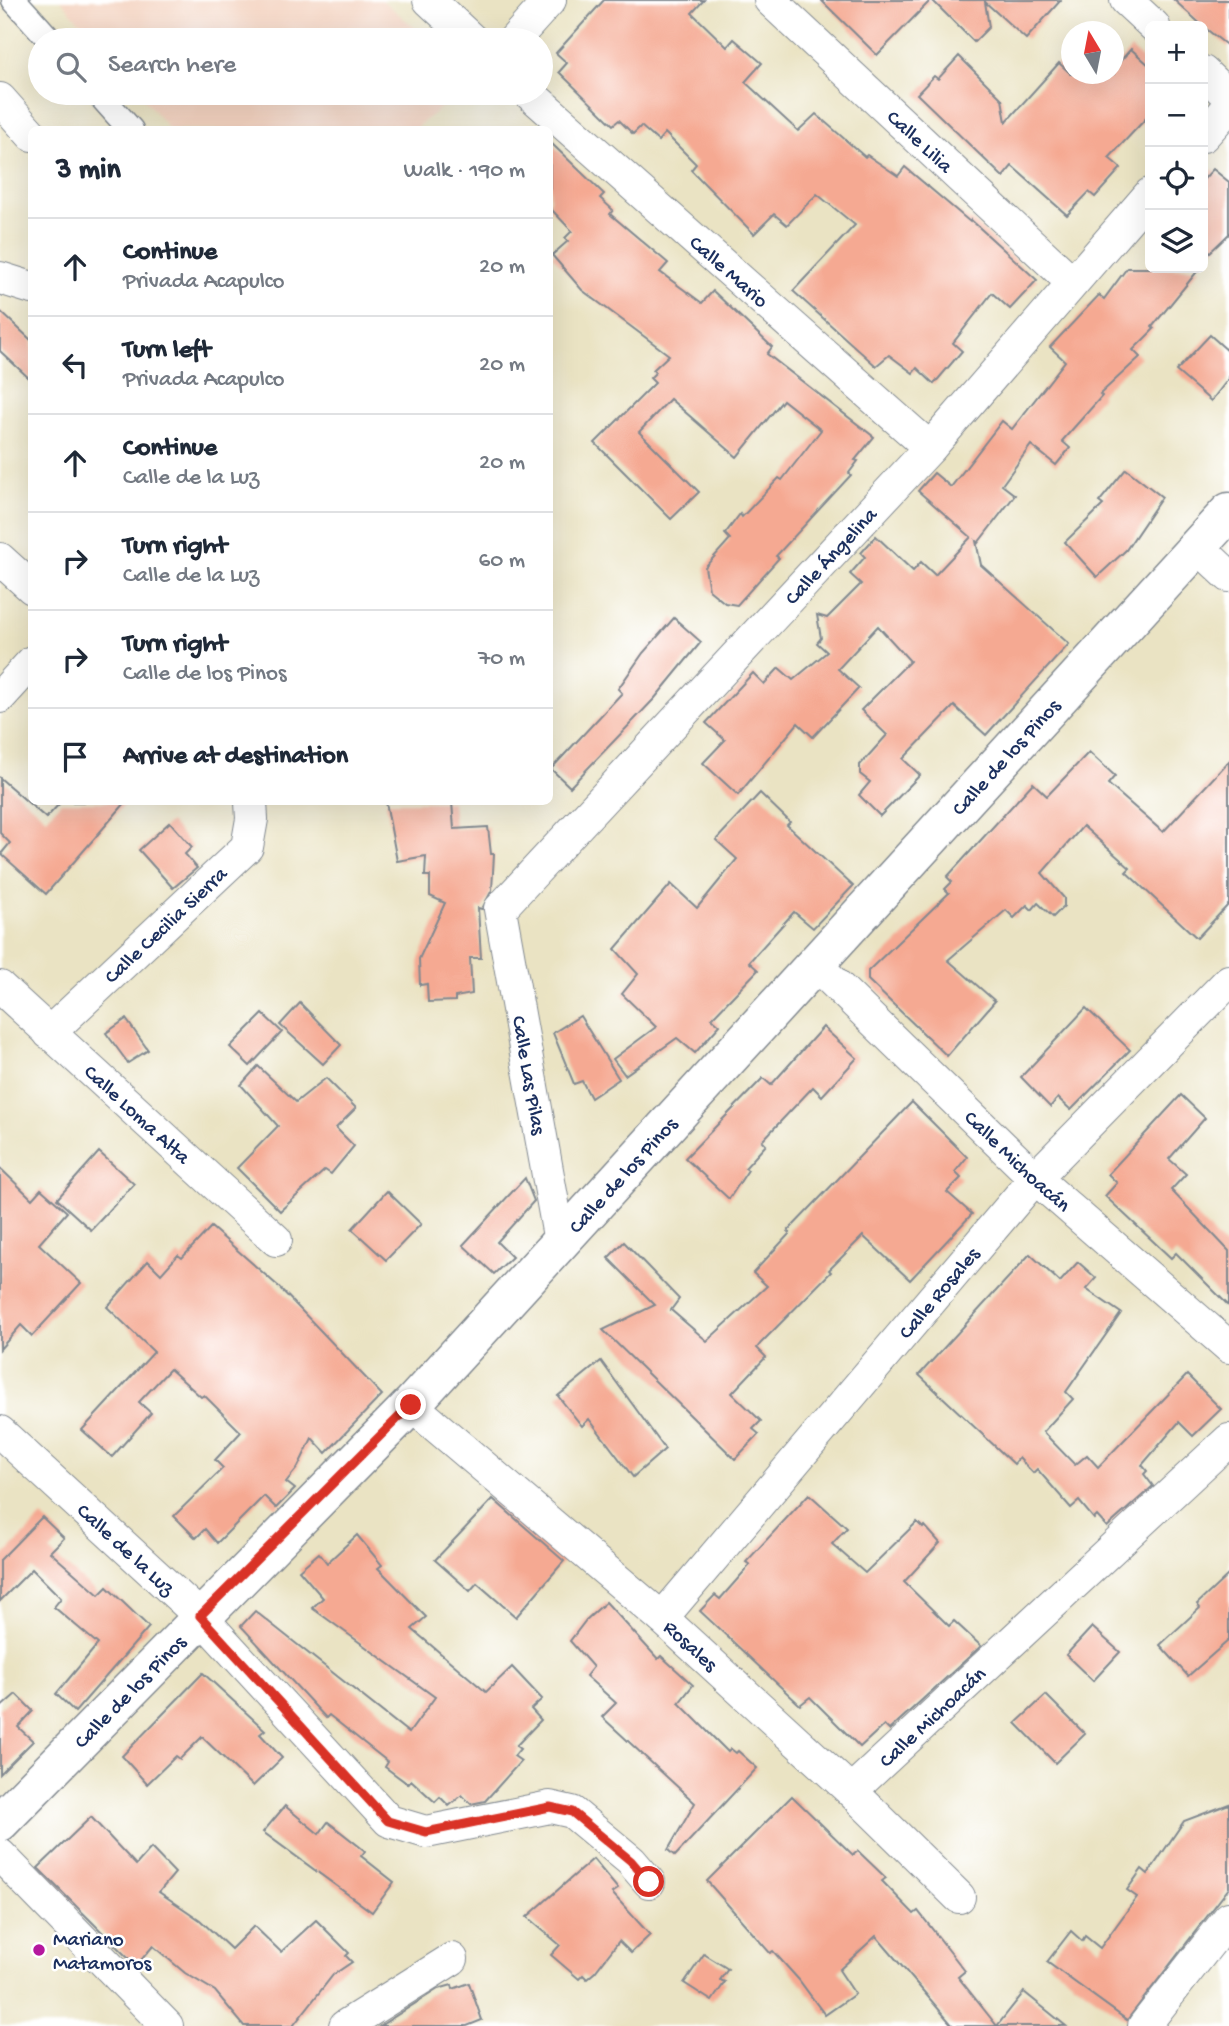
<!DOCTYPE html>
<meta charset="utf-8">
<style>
body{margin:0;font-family:"Gochi Hand",sans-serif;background:#f2f2f3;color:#1f2937}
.controls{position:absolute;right:21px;top:21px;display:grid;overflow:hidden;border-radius:10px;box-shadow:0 7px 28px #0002}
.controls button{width:63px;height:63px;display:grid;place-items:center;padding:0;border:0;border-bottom:2px solid #e0e1e3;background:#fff;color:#1f2937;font:35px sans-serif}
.compass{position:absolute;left:1061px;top:21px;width:63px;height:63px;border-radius:50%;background:#fff;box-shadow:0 7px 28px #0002;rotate:350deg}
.stop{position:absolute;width:21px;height:21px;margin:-16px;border:5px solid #d93025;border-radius:50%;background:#fff}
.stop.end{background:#d93025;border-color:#fff;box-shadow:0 2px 7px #0008}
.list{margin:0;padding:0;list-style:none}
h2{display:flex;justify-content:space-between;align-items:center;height:91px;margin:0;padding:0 28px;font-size:30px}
h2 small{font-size:23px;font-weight:400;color:#747a83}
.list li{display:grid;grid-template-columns:46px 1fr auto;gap:21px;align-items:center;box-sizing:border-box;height:98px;padding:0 28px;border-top:2px solid #e0e1e3}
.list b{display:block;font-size:26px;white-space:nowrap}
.list p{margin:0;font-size:23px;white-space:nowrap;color:#747a83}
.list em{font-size:23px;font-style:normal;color:#747a83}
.icon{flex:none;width:38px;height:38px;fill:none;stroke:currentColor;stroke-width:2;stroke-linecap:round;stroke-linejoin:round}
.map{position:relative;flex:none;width:1229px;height:2026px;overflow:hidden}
.search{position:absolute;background:#fff;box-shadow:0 7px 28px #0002;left:28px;top:28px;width:525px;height:77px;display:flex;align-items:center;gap:18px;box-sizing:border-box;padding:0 24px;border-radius:38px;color:#747a83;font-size:26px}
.panel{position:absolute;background:#fff;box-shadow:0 7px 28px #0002;left:28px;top:126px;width:525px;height:679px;border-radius:10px}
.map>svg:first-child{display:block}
.built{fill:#f4d3c0}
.building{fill:#f5a992}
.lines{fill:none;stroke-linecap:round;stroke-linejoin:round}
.pedestrian-casing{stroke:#828990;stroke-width:27}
.minor-casing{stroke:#828990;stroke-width:34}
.tertiary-casing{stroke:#828990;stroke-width:41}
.pedestrian{stroke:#fff;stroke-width:24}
.minor{stroke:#fff;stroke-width:32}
.tertiary{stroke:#fff;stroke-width:38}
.route{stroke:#d93025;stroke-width:9}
.poi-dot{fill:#b5179e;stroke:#fff;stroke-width:2.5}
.labels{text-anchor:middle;stroke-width:5;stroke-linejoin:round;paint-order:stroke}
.street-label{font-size:21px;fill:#1b2f5e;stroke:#fff}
.poi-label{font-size:21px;fill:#1b2f5e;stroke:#fff;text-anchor:start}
</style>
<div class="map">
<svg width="1229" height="2026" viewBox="0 0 1229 2026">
<rect width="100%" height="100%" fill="#fff"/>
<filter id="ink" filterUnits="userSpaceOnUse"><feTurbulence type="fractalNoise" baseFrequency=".0143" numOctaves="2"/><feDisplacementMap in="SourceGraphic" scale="14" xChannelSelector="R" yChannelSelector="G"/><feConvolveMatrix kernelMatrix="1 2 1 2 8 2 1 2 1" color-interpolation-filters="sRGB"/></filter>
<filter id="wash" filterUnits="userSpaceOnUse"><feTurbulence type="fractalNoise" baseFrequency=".00686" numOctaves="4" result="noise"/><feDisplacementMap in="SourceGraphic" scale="28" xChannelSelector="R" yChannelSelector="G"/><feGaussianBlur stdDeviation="1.57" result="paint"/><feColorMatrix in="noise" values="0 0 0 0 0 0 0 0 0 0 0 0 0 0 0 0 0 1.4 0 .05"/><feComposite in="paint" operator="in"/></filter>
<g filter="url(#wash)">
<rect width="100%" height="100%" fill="#eae3c3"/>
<g class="built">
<path d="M61 0H382L429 40H95Z"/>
<path d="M139 93H459L413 130 169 129Z"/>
</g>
<g id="blocks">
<g class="building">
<path d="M604 0H704L692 13 727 47 734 39 762 63 745 82 798 131 816 114 865 157 867 155 898 176 905 167 970 222 971 220 1037 280 1010 309 992 293 953 343 962 351 934 384 917 368 913 373 889 355 876 366 793 291 855 225 817 194 787 225 774 214 754 234 691 170 696 164 665 133 658 141 641 126 633 134 619 120 613 125 559 72 567 63 556 53Z"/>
<path d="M821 0H931L877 55Z"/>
<path d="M932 0H1061L1026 39 985 2 989 27 974 42Z"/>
<path d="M1174 0H1229V47L1205 28Z"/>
<path d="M1131 49 1150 66V114L1109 158 1121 168 1095 197 1089 192 1067 215 1012 166 1003 177 917 94 934 76 938 79 959 56 1002 99 1006 122 1059 63 1071 74H1114V68Z"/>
<path d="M550 142 604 194 600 198 613 210 610 214 668 263 660 272 702 303 713 291 772 347 767 354 874 437 855 460 858 461 849 473 851 475 776 556 779 558 737 605 725 603 709 590 705 567 730 539 725 534 740 514 742 517 779 478 782 480 821 430 783 400 737 457 670 399 639 432 699 492 671 519 595 443 655 383 650 378 655 373 653 370 669 355 582 290 552 255 568 241 565 238 572 231 550 208Z"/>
<path d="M1213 169 1229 182V234L1203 259V180Z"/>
<path d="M1127 268H1200L1152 327 1154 329 1133 350 1140 357 1100 394 1102 396 1062 441 1070 448 1056 465 1031 445 1002 485 1015 495 978 543 976 541 981 565 1069 644 986 735 954 706 903 759 920 775 880 816 859 795 870 782 860 774V765L887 735 861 710 910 661 878 626 838 669 859 688 813 737 798 723 738 795 703 763 725 740 706 723 753 673 764 684 779 668 793 680 827 652 817 643 821 638 817 615 827 618 861 584 850 574 865 557 861 553 876 536 913 571 921 562 935 575 971 537 918 491 934 473 951 487 1002 421 1012 429 1065 361 1050 347 1099 295 1104 299Z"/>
<path d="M0 311 32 341V381L0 351Z"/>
<path d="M1210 335 1229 352V378L1211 401 1176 371Z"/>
<path d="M1126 469 1162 497 1126 550 1097 577 1065 542 1103 505 1099 502Z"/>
<path d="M674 618 701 642 655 698 570 787 551 769 622 693 618 689 643 653Z"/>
<path d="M1089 752 1115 776 1108 784 1163 832 1229 761V904L1197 938 1126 872 1130 868 1083 826 1042 873 1064 898V906L1053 917 1038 903 1032 910 1027 905 1014 918 1006 910 948 960 995 1001 947 1056 868 980V971L949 893 945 889 952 882 947 877 1033 783 1047 796Z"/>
<path d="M0 778 46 818 61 802H126L46 894 1 854 10 843 0 833Z"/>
<path d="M760 793 790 822 787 825 853 886 813 928 794 912 749 962 758 970 712 1018 720 1025 695 1053 677 1038 625 1075 613 1059 656 1027 622 994 638 974 615 949 671 884 697 908 737 859 716 840Z"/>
<path d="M386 802H452L454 829 488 827 491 854H494L492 890 482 909 478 908 481 958H470L472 994 455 997V1001L428 1002 427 984 420 985 419 959 445 903 430 896V876H425L426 856 397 861Z"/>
<path d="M170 822 192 847 185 854 197 868 173 888 139 850Z"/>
<path d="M300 1003 341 1045 323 1064 280 1025Z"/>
<path d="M1086 1008 1130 1050 1071 1110 1058 1098 1050 1107 1021 1077Z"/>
<path d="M263 1014 282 1032 250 1066 230 1047Z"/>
<path d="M580 1016 619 1079 591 1098 582 1081 574 1084 553 1033Z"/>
<path d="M126 1019 148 1050 128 1063 106 1033Z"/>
<path d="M823 1027 857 1058 822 1096 813 1087 762 1141 766 1145 745 1168 748 1170 729 1199 685 1158 763 1078 771 1085Z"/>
<path d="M258 1066 296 1102 326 1078 356 1108 336 1128 354 1146 331 1174 325 1170 280 1211 237 1168 278 1126 241 1085Z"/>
<path d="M1181 1095 1205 1118 1169 1159 1186 1174 1171 1190 1229 1251V1306L1176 1253 1171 1258 1105 1196 1117 1183 1108 1174Z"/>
<path d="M912 1102 967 1157 955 1172 961 1178 947 1192 972 1214 910 1280 863 1236 829 1270 831 1272 761 1343 757 1348 766 1357 732 1393 761 1421 753 1429 759 1434 735 1459 603 1330 655 1305 608 1258 624 1242 679 1299 671 1310 707 1341 767 1286 753 1273 790 1233 788 1231Z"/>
<path d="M99 1152 134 1184 91 1230 57 1199Z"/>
<path d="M0 1168 32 1199 41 1189 67 1212 39 1244 81 1283 32 1336 21 1325 0 1349Z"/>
<path d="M525 1178 534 1201 497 1242 512 1257 494 1274 463 1245Z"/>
<path d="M387 1191 421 1224 386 1260 352 1229Z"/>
<path d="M211 1227 278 1286 382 1395 326 1453 312 1438 298 1467 286 1482 295 1489 276 1508 264 1496 217 1543 205 1529 196 1538 174 1516 223 1468 215 1460 241 1432 204 1395 201 1397 170 1369 139 1402 151 1413 112 1457 82 1430 154 1352 107 1307 148 1261 161 1274 178 1255 182 1258Z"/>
<path d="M1030 1254 1060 1282 1078 1262 1096 1278 1086 1289 1121 1313 1066 1392 1073 1399 1043 1432 1075 1465 1087 1455 1098 1467 1187 1375 1221 1409 1193 1436 1179 1422 1142 1465 1147 1471 1144 1474 1153 1486 1107 1527 1097 1516 1094 1519 1079 1501 1071 1508 1037 1469 1033 1473 1019 1458 1014 1464 919 1375Z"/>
<path d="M601 1361 665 1449 633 1477 589 1419 582 1426 558 1396Z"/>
<path d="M809 1494 847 1528 832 1544 865 1573 917 1522 923 1528 925 1526 940 1543 904 1582 949 1626 954 1621 981 1646 889 1730 884 1725 860 1747 810 1697 800 1705 700 1611 715 1595 720 1599 750 1565 746 1562Z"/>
<path d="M493 1499 564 1561 516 1617 477 1583 470 1591 435 1560Z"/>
<path d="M42 1517 64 1538 50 1552 99 1595 107 1587 149 1627 75 1712 56 1694 98 1644 54 1607 61 1598 32 1569 0 1601V1560Z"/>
<path d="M357 1535 382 1565 378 1568 426 1617 412 1629 486 1692 512 1667 542 1699 531 1709 541 1720 516 1746 520 1749 514 1756 521 1761 485 1801 471 1804 462 1795 449 1806 440 1797 435 1802 411 1780 408 1784 385 1767 388 1762 329 1715 326 1718 241 1626 255 1611 409 1733 435 1697 312 1608 323 1598 299 1570 319 1553 327 1563Z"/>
<path d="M1229 1574V1640L1188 1676 1160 1645 1200 1608 1197 1604Z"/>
<path d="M606 1602 658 1659 661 1656 693 1685 679 1703 728 1752 731 1749 736 1753 738 1751 757 1768 675 1856 668 1850 695 1803 602 1717 616 1703 586 1676 593 1667 570 1641 586 1620Z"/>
<path d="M1092 1627 1120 1652 1093 1681 1066 1655Z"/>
<path d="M203 1673 265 1730 260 1734 282 1758 253 1786 202 1737 180 1759 176 1756 147 1784 122 1756Z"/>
<path d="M16 1694 33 1711 18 1727 33 1741 0 1774V1708Z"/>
<path d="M1046 1695 1085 1734 1055 1763 1016 1723Z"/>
<path d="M792 1796 853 1855 858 1851 886 1878 882 1881 914 1914 918 1911 965 1971 958 1977 997 2026H953L876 1936 839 1970 855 1994 825 2015 799 1980 773 1951 770 1953 707 1881Z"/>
<path d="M1229 1804V1888L1127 2020 1047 1962 1071 1931 1082 1941 1085 1936 1100 1948 1137 1897 1127 1890 1142 1869 1148 1874 1184 1821Z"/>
<path d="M285 1806 319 1834 328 1822 365 1851 361 1856 394 1882 372 1912 263 1832Z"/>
<path d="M91 1817 136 1865 151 1848 175 1873 159 1892 200 1920 231 1949 254 1926 281 1952 316 1920 349 1953 346 1956 352 1962 333 1975 293 2026H244L215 1991 185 1973 153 1946 136 1966 38 1868Z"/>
<path d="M593 1859 618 1889 612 1893 650 1935 631 1953 619 1941 595 1972 587 1979 583 1975 579 1979 551 1955 560 1945 527 1917Z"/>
<path d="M704 1954 728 1969 720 1980 725 1982 712 2001 684 1983Z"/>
<path d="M469 1983 482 2020 467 2026H380L438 1989 452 1985 453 1989Z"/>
<path d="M1024 1992 1066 2026H997Z"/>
</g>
</g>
</g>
<g filter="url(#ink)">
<use href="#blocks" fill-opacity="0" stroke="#828990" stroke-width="2"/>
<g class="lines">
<g class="pedestrian-casing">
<g id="pedestrian">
<path d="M14 0 50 40"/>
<path d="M98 93 131 130"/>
</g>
</g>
<g class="minor-casing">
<g id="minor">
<path d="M429 0 472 40"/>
<path id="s1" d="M770 0 1072 282"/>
<path d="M1126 0 1154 26"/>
<path d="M514 40 550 0"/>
<path d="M1203 72 1229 97"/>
<path id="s2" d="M529 93 930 448"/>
<path d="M0 99 32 135"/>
<path d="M1203 136 1229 107"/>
<path d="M0 278 32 288"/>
<path d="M1197 546 1229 576"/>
<path d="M0 559 32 588"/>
<path d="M0 697 32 662"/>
<path id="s3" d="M814 963 1035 1178 1229 1347"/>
<path id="s4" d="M0 987 276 1240"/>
<path id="s5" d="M49 1033 247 847 252 819 251 802"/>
<path id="s6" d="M560 1242 500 909 930 448 1150 194"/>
<path id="s7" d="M411 1405 662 1618 851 1791 959 1897"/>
<path id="s8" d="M0 1432 200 1616 389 1821 426 1832 550 1807 572 1812 631 1861 649 1882"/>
<path id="s9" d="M662 1618 1035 1178 1229 981"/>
<path id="s10" d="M851 1791 1229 1440"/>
<path d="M0 1855 167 2026"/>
<path d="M345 2026 452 1959"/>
<path d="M1144 2026 1229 1918"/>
</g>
</g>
<g class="tertiary-casing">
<g id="tertiary">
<path id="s11" d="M0 1822 411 1405 1229 512"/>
</g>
</g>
<use href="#pedestrian" class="pedestrian"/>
<use href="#minor" class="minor"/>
<use href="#tertiary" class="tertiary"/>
</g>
</g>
<g class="lines" filter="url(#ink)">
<path class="route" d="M411 1405 200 1616 388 1821 426 1832 550 1807 572 1812 631 1861 649 1882"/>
</g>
<circle class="poi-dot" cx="39" cy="1950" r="7"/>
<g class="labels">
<g class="street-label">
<text dy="7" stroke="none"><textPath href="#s1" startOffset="206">Calle Lilia</textPath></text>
<text dy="7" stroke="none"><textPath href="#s2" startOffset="268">Calle Mario</textPath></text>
<text dy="7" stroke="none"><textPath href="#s6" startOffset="822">Calle Ángelina</textPath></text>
<text dy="7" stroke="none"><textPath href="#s11" startOffset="1465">Calle de los Pinos</textPath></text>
<text dy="7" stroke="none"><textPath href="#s5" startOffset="159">Calle Cecilia Sierra</textPath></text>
<text transform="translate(530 1075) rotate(80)" y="7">Calle Las Pilas</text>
<text dy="7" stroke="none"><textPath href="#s4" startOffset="187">Calle Loma Alta</textPath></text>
<text dy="7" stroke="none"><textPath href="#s3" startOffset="284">Calle Michoacán</textPath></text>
<text dy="7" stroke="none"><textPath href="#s11" startOffset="898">Calle de los Pinos</textPath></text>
<text dy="7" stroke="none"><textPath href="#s9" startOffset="427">Calle Rosales</textPath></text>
<text dy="7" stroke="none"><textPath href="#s8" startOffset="172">Calle de la Luz</textPath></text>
<text dy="7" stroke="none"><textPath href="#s7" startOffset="369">Rosales</textPath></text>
<text dy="7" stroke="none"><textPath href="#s11" startOffset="184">Calle de los Pinos</textPath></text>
<text dy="7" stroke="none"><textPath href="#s10" startOffset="110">Calle Michoacán</textPath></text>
</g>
<g class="poi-label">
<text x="53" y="1945">Mariano<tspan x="53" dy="24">Matamoros</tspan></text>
</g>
</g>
</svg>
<div class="controls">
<button>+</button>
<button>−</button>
<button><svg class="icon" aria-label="locate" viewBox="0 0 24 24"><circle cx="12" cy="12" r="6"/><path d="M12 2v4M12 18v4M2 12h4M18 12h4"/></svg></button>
<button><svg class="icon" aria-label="layers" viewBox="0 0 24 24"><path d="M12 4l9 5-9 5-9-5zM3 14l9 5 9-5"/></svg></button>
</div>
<svg class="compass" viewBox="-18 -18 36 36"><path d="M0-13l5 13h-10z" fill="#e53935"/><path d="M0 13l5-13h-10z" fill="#747a83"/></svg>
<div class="stop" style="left:649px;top:1882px"></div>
<div class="stop end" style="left:411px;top:1405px"></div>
<div class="search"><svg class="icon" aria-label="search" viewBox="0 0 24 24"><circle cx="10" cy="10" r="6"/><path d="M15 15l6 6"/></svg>Search here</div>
<section class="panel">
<h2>3 min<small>Walk · 190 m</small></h2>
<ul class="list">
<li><svg class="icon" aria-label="ahead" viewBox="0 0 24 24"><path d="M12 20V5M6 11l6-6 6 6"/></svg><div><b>Continue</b><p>Privada Acapulco</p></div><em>20 m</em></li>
<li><svg class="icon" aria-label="left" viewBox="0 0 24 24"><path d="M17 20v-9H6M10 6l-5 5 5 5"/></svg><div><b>Turn left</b><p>Privada Acapulco</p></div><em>20 m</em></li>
<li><svg class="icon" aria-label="ahead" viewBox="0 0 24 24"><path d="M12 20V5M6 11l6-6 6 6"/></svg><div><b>Continue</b><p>Calle de la Luz</p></div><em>20 m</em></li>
<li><svg class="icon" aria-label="right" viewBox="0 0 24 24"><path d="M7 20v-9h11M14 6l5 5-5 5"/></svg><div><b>Turn right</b><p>Calle de la Luz</p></div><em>60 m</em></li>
<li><svg class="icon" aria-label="right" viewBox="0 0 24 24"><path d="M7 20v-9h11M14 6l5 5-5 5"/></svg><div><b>Turn right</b><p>Calle de los Pinos</p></div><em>70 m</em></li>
<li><svg class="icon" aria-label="arrive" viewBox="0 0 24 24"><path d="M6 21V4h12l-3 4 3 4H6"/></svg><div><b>Arrive at destination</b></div></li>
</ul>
</section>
</div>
